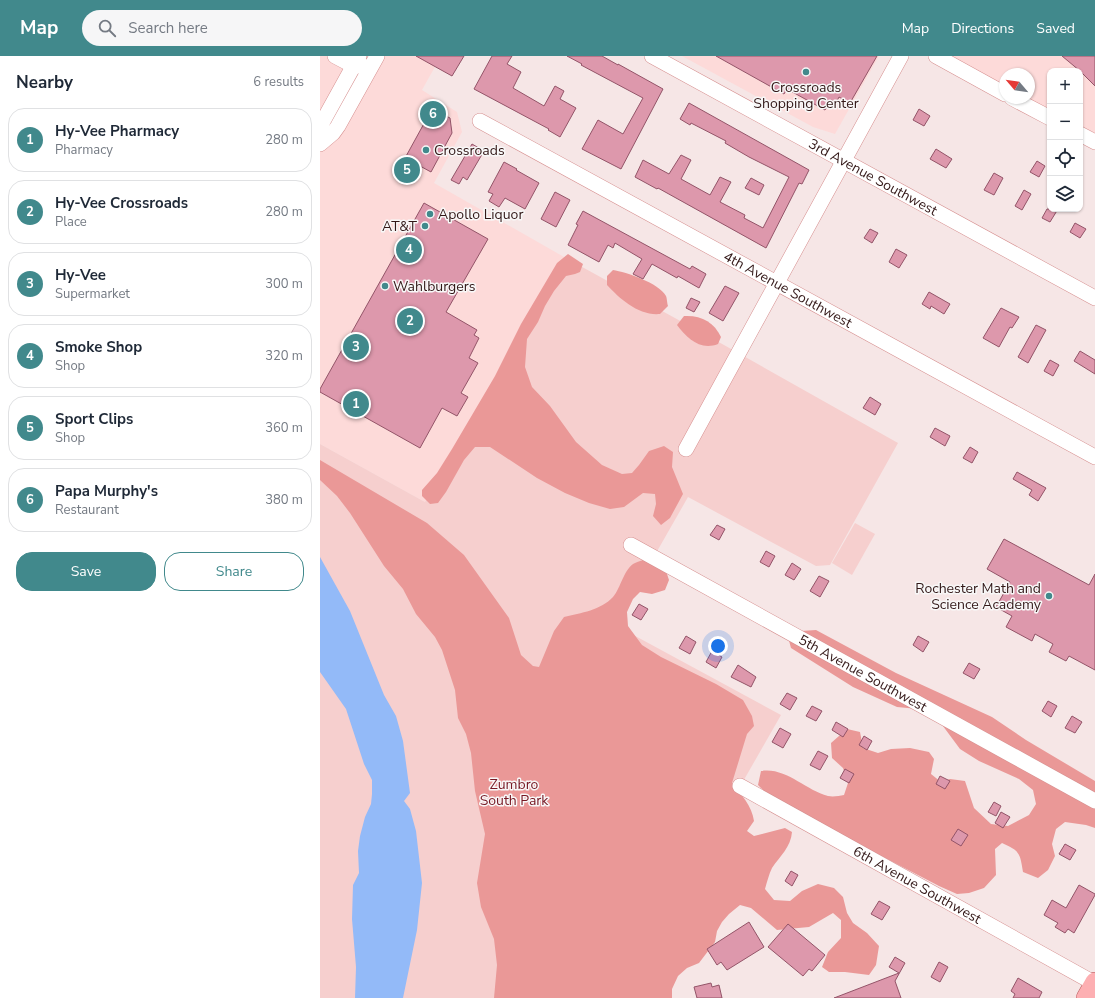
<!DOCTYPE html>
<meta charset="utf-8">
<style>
body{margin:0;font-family:"Nunito Sans",sans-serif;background:#f6f6f7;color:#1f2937}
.controls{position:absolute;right:12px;top:12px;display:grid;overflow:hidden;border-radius:8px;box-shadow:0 1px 3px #0004}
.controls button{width:36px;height:36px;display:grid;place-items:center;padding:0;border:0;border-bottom:1px solid #e0e1e3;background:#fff;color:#1f2937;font:20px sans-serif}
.compass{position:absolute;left:679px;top:12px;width:36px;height:36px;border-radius:50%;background:#fff;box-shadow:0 1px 3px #0004;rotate:299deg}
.you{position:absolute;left:398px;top:590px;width:14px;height:14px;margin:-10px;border:3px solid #fff;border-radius:50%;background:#1a73e8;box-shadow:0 0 0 6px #1a73e833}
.badge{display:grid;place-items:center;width:26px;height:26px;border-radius:50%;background:#41898c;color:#fff;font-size:13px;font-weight:700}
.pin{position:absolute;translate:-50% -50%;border:2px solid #fff;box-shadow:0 1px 4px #0006}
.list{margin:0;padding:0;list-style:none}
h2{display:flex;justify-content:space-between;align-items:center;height:52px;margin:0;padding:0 16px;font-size:17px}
h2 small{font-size:13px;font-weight:400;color:#747a83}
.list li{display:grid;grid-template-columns:26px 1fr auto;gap:12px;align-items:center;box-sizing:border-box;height:64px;margin:0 8px 8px;padding:0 8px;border:1px solid #e0e1e3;border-radius:16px}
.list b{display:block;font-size:15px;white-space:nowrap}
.list p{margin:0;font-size:13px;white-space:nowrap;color:#747a83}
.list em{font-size:13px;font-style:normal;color:#747a83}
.actions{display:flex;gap:8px;padding:12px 16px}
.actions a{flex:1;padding:9px 0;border:1px solid #41898c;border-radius:16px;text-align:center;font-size:14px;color:#41898c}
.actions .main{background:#41898c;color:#fff}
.icon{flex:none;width:22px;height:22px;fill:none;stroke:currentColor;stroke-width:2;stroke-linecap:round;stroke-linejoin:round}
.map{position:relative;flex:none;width:775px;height:942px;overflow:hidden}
header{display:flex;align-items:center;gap:24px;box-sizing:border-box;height:56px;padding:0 20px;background:#41898c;color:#fff}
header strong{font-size:19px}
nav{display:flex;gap:22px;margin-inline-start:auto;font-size:14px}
.search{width:280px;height:36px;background:#f6f6f7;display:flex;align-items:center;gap:10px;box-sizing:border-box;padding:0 14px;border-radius:22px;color:#747a83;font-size:15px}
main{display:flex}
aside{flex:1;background:#fff}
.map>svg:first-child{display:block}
.built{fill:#fddad9}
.green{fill:#f6cfce}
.forest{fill:#ea9897}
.water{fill:#93baf8}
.building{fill:#dd98ac;stroke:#935468}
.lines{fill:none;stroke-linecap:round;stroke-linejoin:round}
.minor-casing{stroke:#d68f8f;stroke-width:16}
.major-casing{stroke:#b5585a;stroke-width:20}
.minor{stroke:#fff;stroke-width:15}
.major{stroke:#fdafb2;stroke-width:19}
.poi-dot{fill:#41898c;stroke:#f8f8f8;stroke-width:1.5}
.labels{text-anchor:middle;stroke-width:3;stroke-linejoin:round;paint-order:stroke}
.poi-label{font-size:14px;fill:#331818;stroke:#f8f8f8;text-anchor:start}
.street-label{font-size:14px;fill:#331818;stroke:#f8f8f8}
.park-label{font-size:14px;fill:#771823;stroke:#f8f8f8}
</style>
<header>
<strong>Map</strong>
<div class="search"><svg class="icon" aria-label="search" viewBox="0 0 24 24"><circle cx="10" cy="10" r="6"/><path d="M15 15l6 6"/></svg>Search here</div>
<nav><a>Map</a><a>Directions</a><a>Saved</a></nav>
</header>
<main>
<aside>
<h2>Nearby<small>6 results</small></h2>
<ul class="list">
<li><span class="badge">1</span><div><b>Hy-Vee Pharmacy</b><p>Pharmacy</p></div><em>280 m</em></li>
<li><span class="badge">2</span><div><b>Hy-Vee Crossroads</b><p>Place</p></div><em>280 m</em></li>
<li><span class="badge">3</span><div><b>Hy-Vee</b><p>Supermarket</p></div><em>300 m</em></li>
<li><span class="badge">4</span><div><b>Smoke Shop</b><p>Shop</p></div><em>320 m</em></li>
<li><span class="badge">5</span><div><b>Sport Clips</b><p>Shop</p></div><em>360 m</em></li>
<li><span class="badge">6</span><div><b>Papa Murphy's</b><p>Restaurant</p></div><em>380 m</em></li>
</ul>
<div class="actions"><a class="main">Save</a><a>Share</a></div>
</aside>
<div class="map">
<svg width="775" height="942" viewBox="0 0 775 942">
<rect width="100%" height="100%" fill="#f6e6e6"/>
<g class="built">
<path d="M0 0H121L102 34 137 56 142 76 114 127 244 201 105 446 0 388Z"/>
<path d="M362 0H559L515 78 493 71Z"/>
<path d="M616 0H775V86L760 78V15H730V62L694 42H709V18H685V37Z"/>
</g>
<g class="green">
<path d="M244 201 404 289 578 387 510 509 496 510 368 441 295 569 461 659 377 806 301 942H0V388L105 446Z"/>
<path d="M535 467 555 478 532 519 512 507Z"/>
</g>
<g class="forest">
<path d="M248 198 263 208 260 216 255 218 246 220 234 235 225 250 218 266 207 283 205 311 212 331 230 350 256 386 282 409 302 418 312 417 319 409 329 395 344 390 353 396 352 411 363 438 350 462 341 469 333 460 336 448 335 438 323 437 304 451 290 453 269 447 245 437 217 422 170 391H155L144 404 126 436 118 447 110 448 102 440V434L117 417 132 393 175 320 201 268 237 207Z"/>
<path d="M293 214C306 216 339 227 346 240 347 242 347 247 348 250L340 258C319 260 300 243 287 229V220Z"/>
<path d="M364 260C381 259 394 266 401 281L398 288C380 295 367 282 357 269Z"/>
<path d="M0 404 107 467 144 499 189 562 201 599 213 610 219 611 234 575 244 561C261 557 281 554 293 541 301 532 304 512 315 507 319 505 323 504 327 503L345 512 349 524 345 534 332 538 320 536 313 543 307 556 308 570 322 589 341 601 396 628 423 644 432 660 434 670 427 678 412 727C421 738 432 750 434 765L427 775 434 780 465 772 472 776C471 791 460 800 452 812 449 818 447 826 445 833L454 844 470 845 482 835 498 828 514 832 523 841 527 857 533 867 547 877 559 890 556 909 549 919 525 916H509L502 911 508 896 521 882V864L513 857 489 871 457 874 431 852 420 849 409 858 402 866 397 875 395 886 379 907 367 912 358 920 352 933V942H174L177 909 174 883 161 851 157 827 165 778 155 735 151 697 146 678 138 662 135 634 122 594 115 581 96 558 83 533 64 510 30 457 17 440 0 424Z"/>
<path d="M496 574 576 617 672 661 706 684 775 725V772L766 769 745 766 736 773 732 788 735 800 728 814 718 822 703 816C700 797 700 795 682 787L675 793 676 819 664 832 649 837 637 838 619 830 498 767 444 735 438 729 441 715C466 711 485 734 508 740 513 741 519 740 524 739L528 727 523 712 512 702 511 687 527 673 540 676 543 692 558 697 571 693 590 692 609 696 614 703 611 718 621 726 630 723 645 725 654 752 671 768 688 770 709 759 716 748 713 734 699 723 659 705 640 693 617 662 598 653 577 651 533 631 471 592 468 581 481 575Z"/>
</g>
<path class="water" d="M0 501 30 555 64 639 76 660 83 685 90 737 84 745 90 753 96 775 102 827 97 874 83 942H35L36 911 32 863 33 829 39 817 38 795 40 780 45 761 51 748 52 738V724L44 708 26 653 0 616Z"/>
<g class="building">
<path d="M96 0H144L132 20Z"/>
<path d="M172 0H192L187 8 201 16 193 32 224 50 235 30 244 35 240 43 256 52 240 81 228 74 229 73 154 33Z"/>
<path d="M247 0H282L298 9V8L343 33 301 113 262 93 278 64 303 78 323 42 261 9 262 8Z"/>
<path d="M396 0H557L530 47 519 41 516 47 511 44 505 54 467 33 464 38Z"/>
<path d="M742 0H775V30L760 15Z"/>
<path d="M369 47 489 114 482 128 479 127 446 192 338 132 337 133 315 121 323 104 349 118 361 99 371 104 361 123 390 139 400 121 411 126 400 146 425 159 424 162 443 172 469 121 429 101 405 87 406 85 371 67 370 69 360 63Z"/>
<path d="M112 53 130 62 132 77 111 116 100 110 94 121 79 113Z"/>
<path d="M599 53 610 60 604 70 593 64Z"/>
<path d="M152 88 164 95 147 124 143 121 139 128 131 124Z"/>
<path d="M616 93 632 103 626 112 610 103Z"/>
<path d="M717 105 725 110 719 121 710 116Z"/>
<path d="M184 106 197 113 196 114 219 127 205 153 185 142 179 151 169 145 173 138 168 136Z"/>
<path d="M674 117 683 122 674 139 664 134Z"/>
<path d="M431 122 444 129 439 139 425 132Z"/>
<path d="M704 134 711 138 702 154 695 150Z"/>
<path d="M235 136 250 144 236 171 221 163Z"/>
<path d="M104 147 168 183 126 256 157 274 154 279 159 282 149 302 158 307 141 337 148 341 137 360 122 352 100 392 0 336V333Z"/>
<path d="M727 153H738L730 166 722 162Z"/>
<path d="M263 155 370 213 372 210 386 218 379 232 358 220 357 222 332 208 323 223 313 218 322 203 295 187 293 192 288 189 279 206 248 189 258 169 256 168Z"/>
<path d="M755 167 766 173 760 182 750 176Z"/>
<path d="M550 173 558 177 552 187 544 182Z"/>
<path d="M576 193 587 199 579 212 569 206Z"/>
<path d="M405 230 419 237 403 265 389 257Z"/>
<path d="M609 236 630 248 624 258 611 250 610 253 602 248Z"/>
<path d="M371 242 380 246 374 256 366 252Z"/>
<path d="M681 252 699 261 692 272 690 271 679 291 663 282Z"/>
<path d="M716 269 726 274 708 307 698 301Z"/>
<path d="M760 295 775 304V318L754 305Z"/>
<path d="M730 304 739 309 733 320 724 315Z"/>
<path d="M550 341 561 348 555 359 543 352Z"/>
<path d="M615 372 630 380 625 390 610 381Z"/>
<path d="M650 391 658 396 652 407 643 402Z"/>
<path d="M697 416 726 432 718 445 709 439 712 434 693 423Z"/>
<path d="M397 469 405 473 399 484 390 479Z"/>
<path d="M684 483 769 529 775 518V614L749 600 746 605 729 596 733 588 715 578 712 585 686 571 692 560 676 551 690 526 667 513Z"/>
<path d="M446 495 455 500 449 511 440 506Z"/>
<path d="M472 507 481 513 474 524 465 519Z"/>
<path d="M499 520 509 525 500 541 490 535Z"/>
<path d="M319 548 328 553 321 564 312 559Z"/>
<path d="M366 580 376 586 370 598 359 592Z"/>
<path d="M598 580 609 586 603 596 593 589Z"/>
<path d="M392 595 402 601 396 612 386 606Z"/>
<path d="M649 607 660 613 654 623 643 617Z"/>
<path d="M418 609 436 621 431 631 411 621Z"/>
<path d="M467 637 477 642 470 654 460 648Z"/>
<path d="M728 645 737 650 731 661 722 655Z"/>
<path d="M492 650 502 655 496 665 486 660Z"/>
<path d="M752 660 762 666 755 677 745 672Z"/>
<path d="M516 666 528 673 523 681 512 674Z"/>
<path d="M460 672 471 678 463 692 452 686Z"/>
<path d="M544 680 552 685 547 694 539 689Z"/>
<path d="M498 695 508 700 500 714 490 709Z"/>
<path d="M525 713 534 718 529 727 520 722Z"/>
<path d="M620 720 630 725 625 733 616 728Z"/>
<path d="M674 746 681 750 676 760 668 756Z"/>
<path d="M681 756 690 761 683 772 675 767Z"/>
<path d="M638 773 648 779 641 790 631 784Z"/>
<path d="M745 788 756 794 750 804 739 798Z"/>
<path d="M471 815 478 819 472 830 465 825Z"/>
<path d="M759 829 775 838V839L754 877 748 873 745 877 735 871 738 867 724 859 732 844 746 852Z"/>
<path d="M559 845 570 851 562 864 551 858Z"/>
<path d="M429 866 444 891 407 914 401 906 397 909 387 893Z"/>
<path d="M468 868 505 899 492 915 489 913 483 920 448 891Z"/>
<path d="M575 901 585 907 575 925 581 942H514L579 917 569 911Z"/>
<path d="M619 906 628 911 620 926 611 921Z"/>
<path d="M698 922 722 936 719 942H693L695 938 691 935Z"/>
<path d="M391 927 392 931 399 929 402 942H377L374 931Z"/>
</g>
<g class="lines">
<g class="minor-casing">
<g id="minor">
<path d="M15 0 34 10H43"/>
<path id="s1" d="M332 0 775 242"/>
<path d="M616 0 685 38"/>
<path d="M692 42 730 62"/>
<path id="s2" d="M160 65 775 401"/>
<path d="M0 75 3 65 39 0"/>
<path d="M760 78 775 86"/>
<path d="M0 88 13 77 18 70 57 0"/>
<path d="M366 393 581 0"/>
<path id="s3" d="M311 489 775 745"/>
<path id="s4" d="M420 730 774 927"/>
</g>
</g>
<g class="major-casing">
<path id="major" d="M766 942 775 926"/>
</g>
<use href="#minor" class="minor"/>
<use href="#major" class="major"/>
</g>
<g class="poi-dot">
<circle cx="486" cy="16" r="4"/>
<circle cx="106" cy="94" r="4"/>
<circle cx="110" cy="158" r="4"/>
<circle cx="105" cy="170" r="4"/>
<circle cx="65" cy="230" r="4"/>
<circle cx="729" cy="540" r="4"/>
</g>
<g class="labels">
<g class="poi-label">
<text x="486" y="36" text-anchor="middle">Crossroads<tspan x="486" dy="16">Shopping Center</tspan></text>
<text x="114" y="99">Crossroads</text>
<text x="118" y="163">Apollo Liquor</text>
<text x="97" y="175" text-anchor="end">AT&amp;T</text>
<text x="73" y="235">Wahlburgers</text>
<text x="721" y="537" text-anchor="end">Rochester Math and<tspan x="721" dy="16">Science Academy</tspan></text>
</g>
<g class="street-label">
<text dy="5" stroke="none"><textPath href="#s1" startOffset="252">3rd Avenue Southwest</textPath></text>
<text dy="5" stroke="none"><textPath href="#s2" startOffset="351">4th Avenue Southwest</textPath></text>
<text dy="5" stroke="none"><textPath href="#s3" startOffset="265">5th Avenue Southwest</textPath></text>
<text dy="5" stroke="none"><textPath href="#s4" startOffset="203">6th Avenue Southwest</textPath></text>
</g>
<g class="park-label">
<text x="194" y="733">Zumbro<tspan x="194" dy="16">South Park</tspan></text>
</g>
</g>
</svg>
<div class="controls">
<button>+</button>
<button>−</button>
<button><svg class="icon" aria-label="locate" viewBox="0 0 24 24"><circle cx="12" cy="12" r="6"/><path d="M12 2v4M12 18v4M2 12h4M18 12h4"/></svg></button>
<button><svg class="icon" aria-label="layers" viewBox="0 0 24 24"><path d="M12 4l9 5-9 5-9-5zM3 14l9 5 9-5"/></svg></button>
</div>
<svg class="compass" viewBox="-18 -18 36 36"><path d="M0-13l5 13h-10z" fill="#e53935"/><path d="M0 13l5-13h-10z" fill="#747a83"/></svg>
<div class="you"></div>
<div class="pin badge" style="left:36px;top:348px">1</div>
<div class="pin badge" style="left:90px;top:265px">2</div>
<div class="pin badge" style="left:36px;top:291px">3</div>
<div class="pin badge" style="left:89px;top:194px">4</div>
<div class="pin badge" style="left:87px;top:114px">5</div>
<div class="pin badge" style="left:113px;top:58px">6</div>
</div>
</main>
